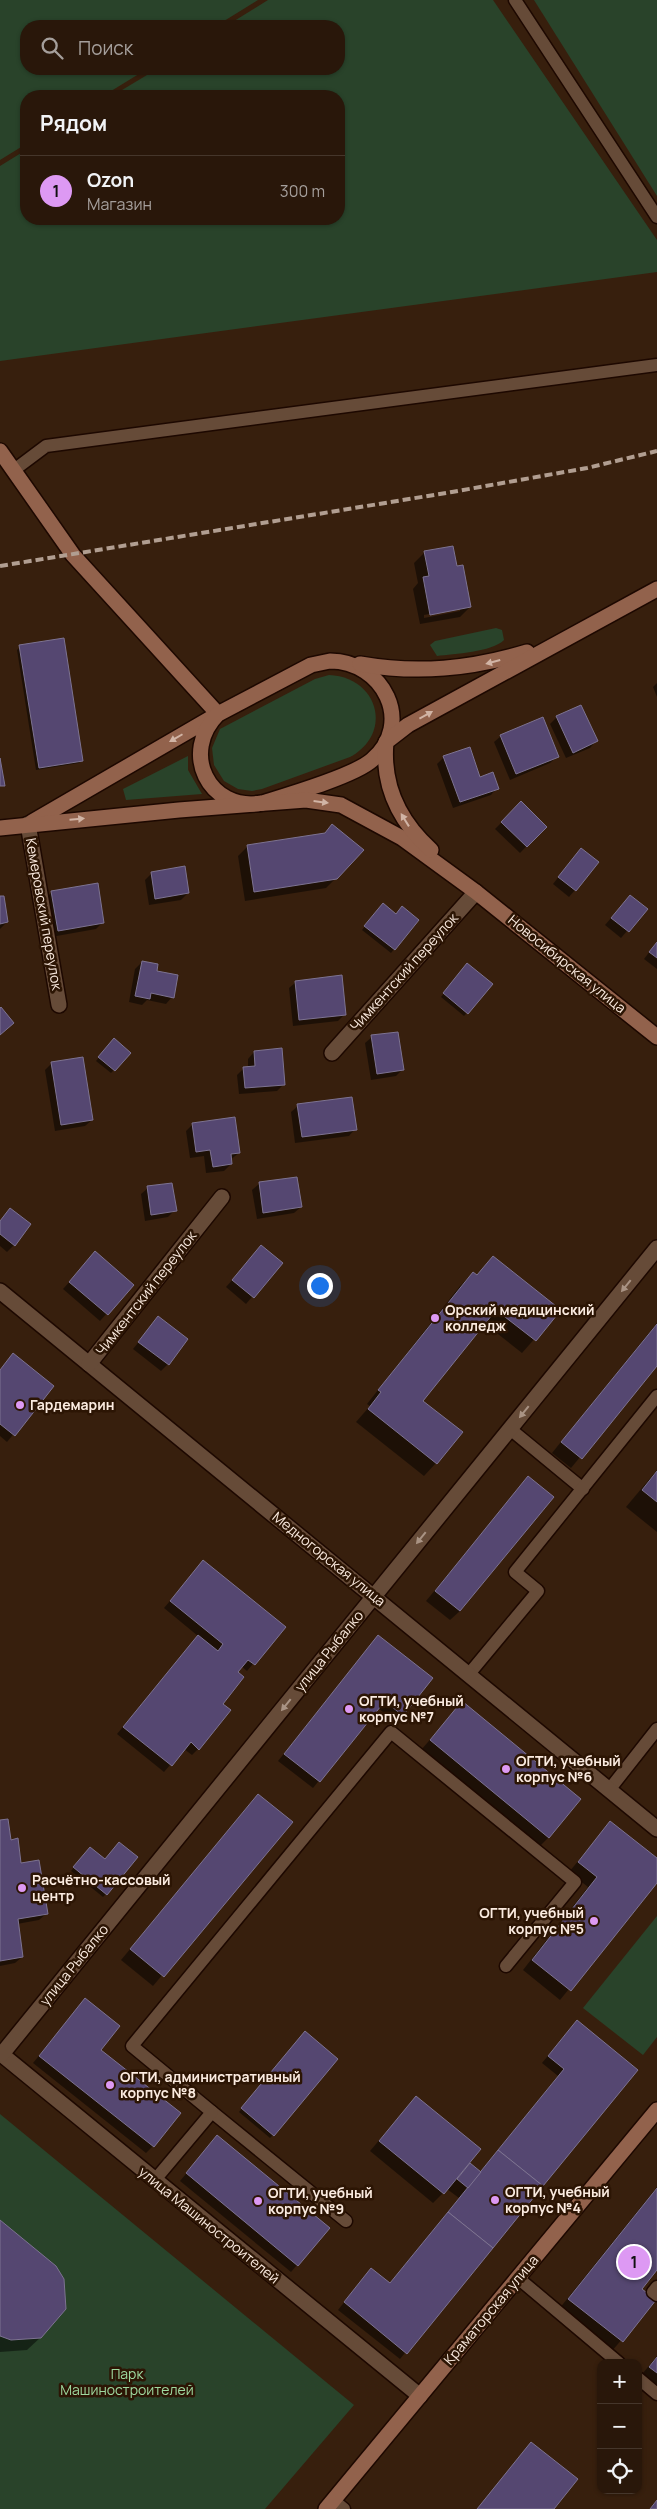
<!DOCTYPE html>
<html lang="ru">
<meta charset="utf-8">
<style>
body{margin:0;font-family:Manrope,sans-serif;background:#352418;color:#f1f3f6}
.controls{position:absolute;right:15px;bottom:15px;display:grid;overflow:hidden;border-radius:10px;box-shadow:0 1px 4px #0004}
.controls button{width:45px;height:45px;display:grid;place-items:center;padding:0;border:0;border-bottom:1px solid #45362b;background:#29170a;color:#f1f3f6;font:25px sans-serif}
.you{position:absolute;left:319px;top:1285px;width:18px;height:18px;margin:-12px;border:4px solid #fff;border-radius:50%;background:#1a73e8;box-shadow:0 0 0 8px #1a73e833}
.badge{display:grid;place-items:center;width:32px;height:32px;border-radius:50%;background:#dd99f3;color:#111;font-size:16px;font-weight:700}
.pin{position:absolute;translate:-50% -50%;border:2px solid #fff;box-shadow:0 1px 5px #0006}
.list{margin:0;padding:0;list-style:none}
h2{display:flex;justify-content:space-between;align-items:center;height:65px;margin:0;padding:0 20px;font-size:21px}
h2 small{font-size:16px;font-weight:400;color:#a59f9c}
.list li{display:grid;grid-template-columns:32px 1fr auto;gap:15px;align-items:center;box-sizing:border-box;height:70px;padding:0 20px;border-top:1px solid #45362b}
.list b{display:block;font-size:19px;white-space:nowrap}
.list p{margin:0;font-size:16px;white-space:nowrap;color:#a59f9c}
.list em{font-size:16px;font-style:normal;color:#a59f9c}
.icon{flex:none;width:28px;height:28px;fill:none;stroke:currentColor;stroke-width:2;stroke-linecap:round;stroke-linejoin:round}
.map{position:relative;flex:none;width:657px;height:2509px;overflow:hidden}
.search{position:absolute;background:#29170a;box-shadow:0 1px 4px #0004;left:20px;top:20px;width:325px;height:55px;display:flex;align-items:center;gap:12px;box-sizing:border-box;padding:0 18px;border-radius:20px;color:#a59f9c;font-size:19px}
.panel{position:absolute;background:#29170a;box-shadow:0 1px 4px #0004;left:20px;top:90px;width:325px;height:135px;border-radius:20px}
.map>svg:first-child{display:block}
.green{fill:#29432a}
.shadow{fill:#0007;fill-rule:evenodd}
.building{fill:#554771;stroke:#7d7391}
.lines{fill:none;stroke-linecap:round;stroke-linejoin:round}
.lane-casing{stroke:#1d0800;stroke-width:15}
.street-casing{stroke:#1d0800;stroke-width:18}
.secondary-casing{stroke:#1d0800;stroke-width:18}
.lane{stroke:#664b38;stroke-width:12}
.street{stroke:#664b38;stroke-width:15}
.secondary{stroke:#92624c;stroke-width:15}
.rail{stroke:#b19e91;stroke-width:4;stroke-dasharray:8 4;stroke-linecap:butt}
.oneway{fill:#d1b4a5}
.oneway2{fill:#a99384}
.poi-dot{fill:#dd99f3;stroke:#2c1504;stroke-width:2}
.labels{text-anchor:middle;stroke-width:5;stroke-linejoin:round;paint-order:stroke}
.street-label{font-size:14px;fill:#fbebe0;stroke:#2c1504}
.poi-label{font-size:14px;font-weight:bold;fill:#fbebe0;stroke:#2c1504;text-anchor:start}
.park-label{font-size:14px;fill:#9edaa0;stroke:#2c1504}
</style>
<div class="map">
<svg width="657" height="2509" viewBox="0 0 657 2509">
<rect width="100%" height="100%" fill="#371f0d"/>
<g class="green">
<path d="M0 0H258L216 26H26V69H147L103 96H26V144L0 160Z"/>
<path d="M268 0H493L657 240V272L0 361V166L26 150V219H339V96H112L157 69H339V26H226Z"/>
<path d="M534 0H657V196Z"/>
<path d="M496 628 502 630 504 640C492 652 454 654 437 656L430 645 435 641Z"/>
<path d="M329 675C378 677 394 733 350 757L262 789 252 791 238 789 224 781 214 765 212 748 220 729 315 679Z"/>
<path d="M188 756V770L202 794 126 800 123 789Z"/>
<path d="M657 1916V2037L643 2055 583 2008Z"/>
<path d="M0 2114 354 2405 265 2509H0Z"/>
</g>
<g class="shadow">
<path d="M424 553 456 568 470 607 460 617 420 624 413 589 418 583 414 563ZM460 608V611L424 618V615Z"/>
<path d="M20 647 82 760 79 763 36 770 17 650Z"/>
<path d="M657 683V697L653 687Z"/>
<path d="M557 717 596 741 590 748 566 758 550 724Z"/>
<path d="M501 736 557 757 550 763 510 780 494 742Z"/>
<path d="M444 757 479 779 497 788 491 795 453 808 437 764Z"/>
<path d="M521 803 545 827 520 853 495 829Z"/>
<path d="M332 826 336 878 326 888 245 901 238 856 248 846 323 835Z"/>
<path d="M575 856V890L569 897 553 884Z"/>
<path d="M151 874 188 893 181 900 149 905 145 880Z"/>
<path d="M52 892 103 922 96 929 51 937 45 899Z"/>
<path d="M630 896 646 909 621 938 605 925Z"/>
<path d="M0 897 7 922 0 929Z"/>
<path d="M380 908 396 915 417 920 391 953 362 930Z"/>
<path d="M657 942V969L644 959Z"/>
<path d="M142 962 172 997 166 1004 147 1000 142 1005 129 1002 135 969Z"/>
<path d="M465 968 491 985 464 1016 441 997Z"/>
<path d="M296 982 345 1014 338 1021 293 1026 289 988Z"/>
<path d="M372 1037 403 1069 396 1076 371 1080 365 1043Z"/>
<path d="M111 1043 129 1053 111 1073 96 1061Z"/>
<path d="M254 1052 284 1084 277 1091 239 1094 237 1075 244 1068H248V1059Z"/>
<path d="M52 1063 92 1120 85 1126 55 1131 45 1070Z"/>
<path d="M298 1106 355 1129 349 1136 295 1143 291 1112Z"/>
<path d="M193 1124 239 1153 230 1160 231 1164 224 1171 206 1173 204 1156 190 1158 186 1131Z"/>
<path d="M259 1184 301 1207 294 1213 257 1219 252 1190Z"/>
<path d="M148 1188 175 1210 168 1217 145 1221 141 1194Z"/>
<path d="M10 1210 14 1245 7 1252 0 1246V1221Z"/>
<path d="M257 1252 281 1263 246 1304 226 1287Z"/>
<path d="M493 1257 560 1310 522 1353 484 1323 421 1401 436 1463 424 1476 356 1422 370 1406 367 1404 460 1286 473 1273 476 1276Z"/>
<path d="M89 1260 132 1285 100 1321 63 1289Z"/>
<path d="M158 1318 168 1364 161 1371 133 1349Z"/>
<path d="M657 1323V1364L571 1468 552 1453Z"/>
<path d="M7 1361 53 1386 7 1442 0 1436V1370Z"/>
<path d="M657 1470V1532L626 1507Z"/>
<path d="M528 1478 460 1611 450 1620 426 1601Z"/>
<path d="M203 1562 284 1627 247 1671 241 1666 198 1749 192 1755 184 1749 164 1772 117 1734 198 1636 164 1608Z"/>
<path d="M378 1637 402 1715 395 1722 378 1708 313 1788 278 1761Z"/>
<path d="M462 1703 549 1837 539 1847 421 1750Z"/>
<path d="M259 1795 291 1822 153 1986 121 1960Z"/>
<path d="M0 1821 46 1914 39 1920 17 1924 22 1957 15 1963 0 1966Z"/>
<path d="M610 1823 657 1860V1881L560 2000 523 1970 588 1887 569 1872Z"/>
<path d="M87 1852 106 1894 103 1897 71 1871Z"/>
<path d="M79 2007 99 2050 153 2146 146 2153 33 2063Z"/>
<path d="M570 2029 636 2070 400 2359 338 2310 365 2276 389 2284 459 2198 447 2189 433 2203 370 2151 416 2097 468 2163 479 2173 558 2076 542 2063Z"/>
<path d="M302 2036 273 2135 270 2138 239 2112Z"/>
<path d="M211 2144 328 2229 291 2272 180 2181Z"/>
<path d="M657 2187V2268L640 2289 655 2300 612 2351 559 2309Z"/>
<path d="M0 2221 41 2337 27 2350 0 2352Z"/>
<path d="M657 2356V2396L638 2379Z"/>
</g>
<g class="building">
<path d="M453 546 457 566 463 565 471 607 430 615 423 577 429 576 424 551Z"/>
<path d="M64 638 83 761 39 768 19 645Z"/>
<path d="M581 705 598 741 573 753 556 716Z"/>
<path d="M543 717 559 757 516 774 500 735Z"/>
<path d="M470 747 480 777 493 772 499 789 460 802 443 756Z"/>
<path d="M0 758 5 786H0Z"/>
<path d="M521 801 547 827 527 847 501 822Z"/>
<path d="M332 824 364 850 337 879 254 892 247 845 325 833Z"/>
<path d="M581 848 599 862 576 891 558 877Z"/>
<path d="M185 866 189 893 155 899 151 872Z"/>
<path d="M98 883 104 923 58 931 51 891Z"/>
<path d="M630 895 648 909 629 932 611 918Z"/>
<path d="M0 896H4L8 922 0 924Z"/>
<path d="M383 903 396 914 402 906 419 920 395 950 364 926Z"/>
<path d="M657 942V958L649 952Z"/>
<path d="M142 961 158 964 157 971 178 975 174 998 151 993 150 999 135 996Z"/>
<path d="M467 963 493 984 468 1014 443 993Z"/>
<path d="M342 975 346 1015 299 1020 295 981Z"/>
<path d="M1 1007 14 1023 0 1035V1008Z"/>
<path d="M398 1032 404 1070 377 1074 371 1035Z"/>
<path d="M114 1038 131 1053 115 1071 98 1057Z"/>
<path d="M282 1048 285 1085 245 1088 243 1067 255 1066 254 1051Z"/>
<path d="M83 1057 93 1120 61 1125 51 1062Z"/>
<path d="M352 1097 357 1130 302 1137 297 1104Z"/>
<path d="M235 1117 240 1153 231 1154 232 1164 213 1167 210 1150 196 1152 192 1123Z"/>
<path d="M297 1177 302 1207 263 1213 259 1182Z"/>
<path d="M172 1183 177 1211 151 1215 147 1186Z"/>
<path d="M10 1208 31 1224 15 1246 0 1234V1221Z"/>
<path d="M261 1245 283 1263 254 1298 232 1280Z"/>
<path d="M95 1251 134 1285 108 1315 69 1282Z"/>
<path d="M493 1256 561 1310 536 1341 496 1310 423 1401 463 1432 437 1464 368 1409 381 1392 378 1390 473 1272 477 1275Z"/>
<path d="M158 1316 188 1339 169 1365 138 1342Z"/>
<path d="M657 1324V1366L582 1459 561 1442Z"/>
<path d="M13 1353 54 1386 15 1436 0 1424V1370Z"/>
<path d="M657 1471V1502L642 1490Z"/>
<path d="M528 1476 554 1497 460 1611 435 1591Z"/>
<path d="M203 1560 286 1627 255 1665 248 1660 238 1672 244 1677 223 1704 231 1710 199 1750 191 1742 172 1766 123 1727 198 1635 218 1651 223 1644 170 1601Z"/>
<path d="M378 1635 433 1678 403 1716 385 1701 320 1782 284 1754Z"/>
<path d="M462 1701 581 1799 549 1838 430 1740Z"/>
<path d="M258 1794 293 1822 164 1977 130 1949Z"/>
<path d="M8 1819 11 1840 18 1838 21 1863 39 1860 48 1914 18 1919 23 1957 0 1961V1820Z"/>
<path d="M610 1821 657 1858V1883L571 1991 532 1960 597 1877 578 1862Z"/>
<path d="M119 1842 138 1857 107 1895 73 1867 90 1847 105 1859Z"/>
<path d="M85 1998 120 2026 101 2050 181 2113 154 2147 39 2056Z"/>
<path d="M577 2020 638 2070 543 2186 498 2150 564 2069 548 2056Z"/>
<path d="M305 2031 338 2059 274 2136 241 2108Z"/>
<path d="M416 2096 481 2149 444 2194 379 2141Z"/>
<path d="M217 2135 330 2228 298 2266 186 2173Z"/>
<path d="M498 2150 543 2186 493 2248 448 2212Z"/>
<path d="M470 2163 481 2172 468 2188 457 2179Z"/>
<path d="M657 2188V2270L642 2289 656 2300 623 2342 568 2299Z"/>
<path d="M448 2212 493 2248 407 2354 344 2302 371 2268 390 2283Z"/>
<path d="M0 2220 56 2266 64 2279 66 2309 41 2338 11 2340 0 2336Z"/>
<path d="M657 2357V2373L649 2367Z"/>
<path d="M531 2442 578 2479 554 2509H477Z"/>
<path d="M657 2500V2509H650Z"/>
</g>
<g class="lines">
<g class="lane-casing">
<g id="lane">
<path d="M515 0 657 217"/>
<path d="M14 470 46 446 657 365"/>
<path d="M510 1429 583 1489"/>
<path d="M469 1674 538 1591 515 1572 657 1396"/>
<path d="M609 1790 657 1729"/>
<path d="M212 2112 346 2221"/>
<path d="M154 2181 212 2112 132 2046 391 1732 575 1882 506 1966"/>
<path d="M518 2278 619 2363"/>
<path d="M657 2287 653 2292 657 2295"/>
<path d="M638 2378 657 2394"/>
<path d="M333 2500 344 2509"/>
</g>
</g>
<g class="street-casing">
<g id="street">
<path d="M28 824 59 1005"/>
<path d="M332 1053 476 892"/>
<path d="M0 1291 657 1829"/>
<path d="M89 1364 222 1197"/>
<path d="M0 2053 420 2396"/>
<path d="M2 2054 657 1248"/>
</g>
</g>
<g class="secondary-casing">
<g id="secondary">
<path d="M0 451 73 555 218 714 32 822"/>
<path d="M330 661C383 661 415 723 372 760 354 776 288 795 262 803 208 812 180 752 218 714L311 665Z"/>
<path d="M360 664C418 674 470 669 527 652"/>
<path d="M0 828 179 810 306 800 341 805 402 838 476 892 657 1037"/>
<path d="M431 850C399 821 382 785 386 742L408 725 657 589"/>
<path d="M326 2509 657 2110"/>
</g>
</g>
<use href="#lane" class="lane"/>
<use href="#street" class="street"/>
<use href="#secondary" class="secondary"/>
<path class="rail" d="M0 566 452 492 587 468 657 451"/>
</g>
<defs><path id="oneway-solid" d="M-6-.8H1V-3.2L6.5 0L1 3.2V.8H-6Z" transform="scale(1.25)"/></defs>
<g class="oneway">
<use href="#oneway-solid" transform="translate(493 662) rotate(165)"/>
<use href="#oneway-solid" transform="translate(426 715) rotate(-29)"/>
<use href="#oneway-solid" transform="translate(176 738) rotate(150)"/>
<use href="#oneway-solid" transform="translate(321 802) rotate(7)"/>
<use href="#oneway-solid" transform="translate(77 819) rotate(-5)"/>
<use href="#oneway-solid" transform="translate(405 820) rotate(-122)"/>
</g>
<g class="oneway2">
<use href="#oneway-solid" transform="translate(626 1286) rotate(129)"/>
<use href="#oneway-solid" transform="translate(524 1412) rotate(129)"/>
<use href="#oneway-solid" transform="translate(421 1538) rotate(129)"/>
<use href="#oneway-solid" transform="translate(286 1705) rotate(129)"/>
</g>
<g class="poi-dot">
<circle cx="435" cy="1318" r="5"/>
<circle cx="20" cy="1405" r="5"/>
<circle cx="349" cy="1709" r="5"/>
<circle cx="506" cy="1769" r="5"/>
<circle cx="22" cy="1888" r="5"/>
<circle cx="594" cy="1921" r="5"/>
<circle cx="110" cy="2085" r="5"/>
<circle cx="495" cy="2200" r="5"/>
<circle cx="258" cy="2201" r="5"/>
</g>
<g class="labels">
<g class="street-label">
<text transform="translate(44 914) rotate(80)" y="5">Кемеровский переулок</text>
<text transform="translate(567 964) rotate(39)" y="5">Новосибирская улица</text>
<text transform="translate(404 972) rotate(-48)" y="5">Чимкентский переулок</text>
<text transform="translate(146 1293) rotate(-52)" y="5">Чимкентский переулок</text>
<text transform="translate(329 1559) rotate(39)" y="5">Медногорская улица</text>
<text transform="translate(329 1651) rotate(-51)" y="5">улица Рыбалко</text>
<text transform="translate(74 1965) rotate(-51)" y="5">улица Рыбалко</text>
<text transform="translate(209 2225) rotate(39)" y="5">улица Машиностроителей</text>
<text transform="translate(491 2310) rotate(-50)" y="5">Краматорская улица</text>
</g>
<g class="poi-label">
<text x="445" y="1315">Орский медицинский<tspan x="445" dy="16">колледж</tspan></text>
<text x="30" y="1410">Гардемарин</text>
<text x="359" y="1706">ОГТИ, учебный<tspan x="359" dy="16">корпус №7</tspan></text>
<text x="516" y="1766">ОГТИ, учебный<tspan x="516" dy="16">корпус №6</tspan></text>
<text x="32" y="1885">Расчётно-кассовый<tspan x="32" dy="16">центр</tspan></text>
<text x="584" y="1918" text-anchor="end">ОГТИ, учебный<tspan x="584" dy="16">корпус №5</tspan></text>
<text x="120" y="2082">ОГТИ, административный<tspan x="120" dy="16">корпус №8</tspan></text>
<text x="505" y="2197">ОГТИ, учебный<tspan x="505" dy="16">корпус №4</tspan></text>
<text x="268" y="2198">ОГТИ, учебный<tspan x="268" dy="16">корпус №9</tspan></text>
</g>
<g class="park-label">
<text x="127" y="2379">Парк<tspan x="127" dy="16">Машиностроителей</tspan></text>
</g>
</g>
</svg>
<div class="controls">
<button>+</button>
<button>−</button>
<button><svg class="icon" aria-label="locate" viewBox="0 0 24 24"><circle cx="12" cy="12" r="6"/><path d="M12 2v4M12 18v4M2 12h4M18 12h4"/></svg></button>
</div>
<div class="you"></div>
<div class="pin badge" style="left:634px;top:2262px">1</div>
<div class="search"><svg class="icon" aria-label="search" viewBox="0 0 24 24"><circle cx="10" cy="10" r="6"/><path d="M15 15l6 6"/></svg>Поиск</div>
<section class="panel">
<h2>Рядом<small></small></h2>
<ul class="list">
<li><span class="badge">1</span><div><b>Ozon</b><p>Магазин</p></div><em>300 m</em></li>
</ul>
</section>
</div>
